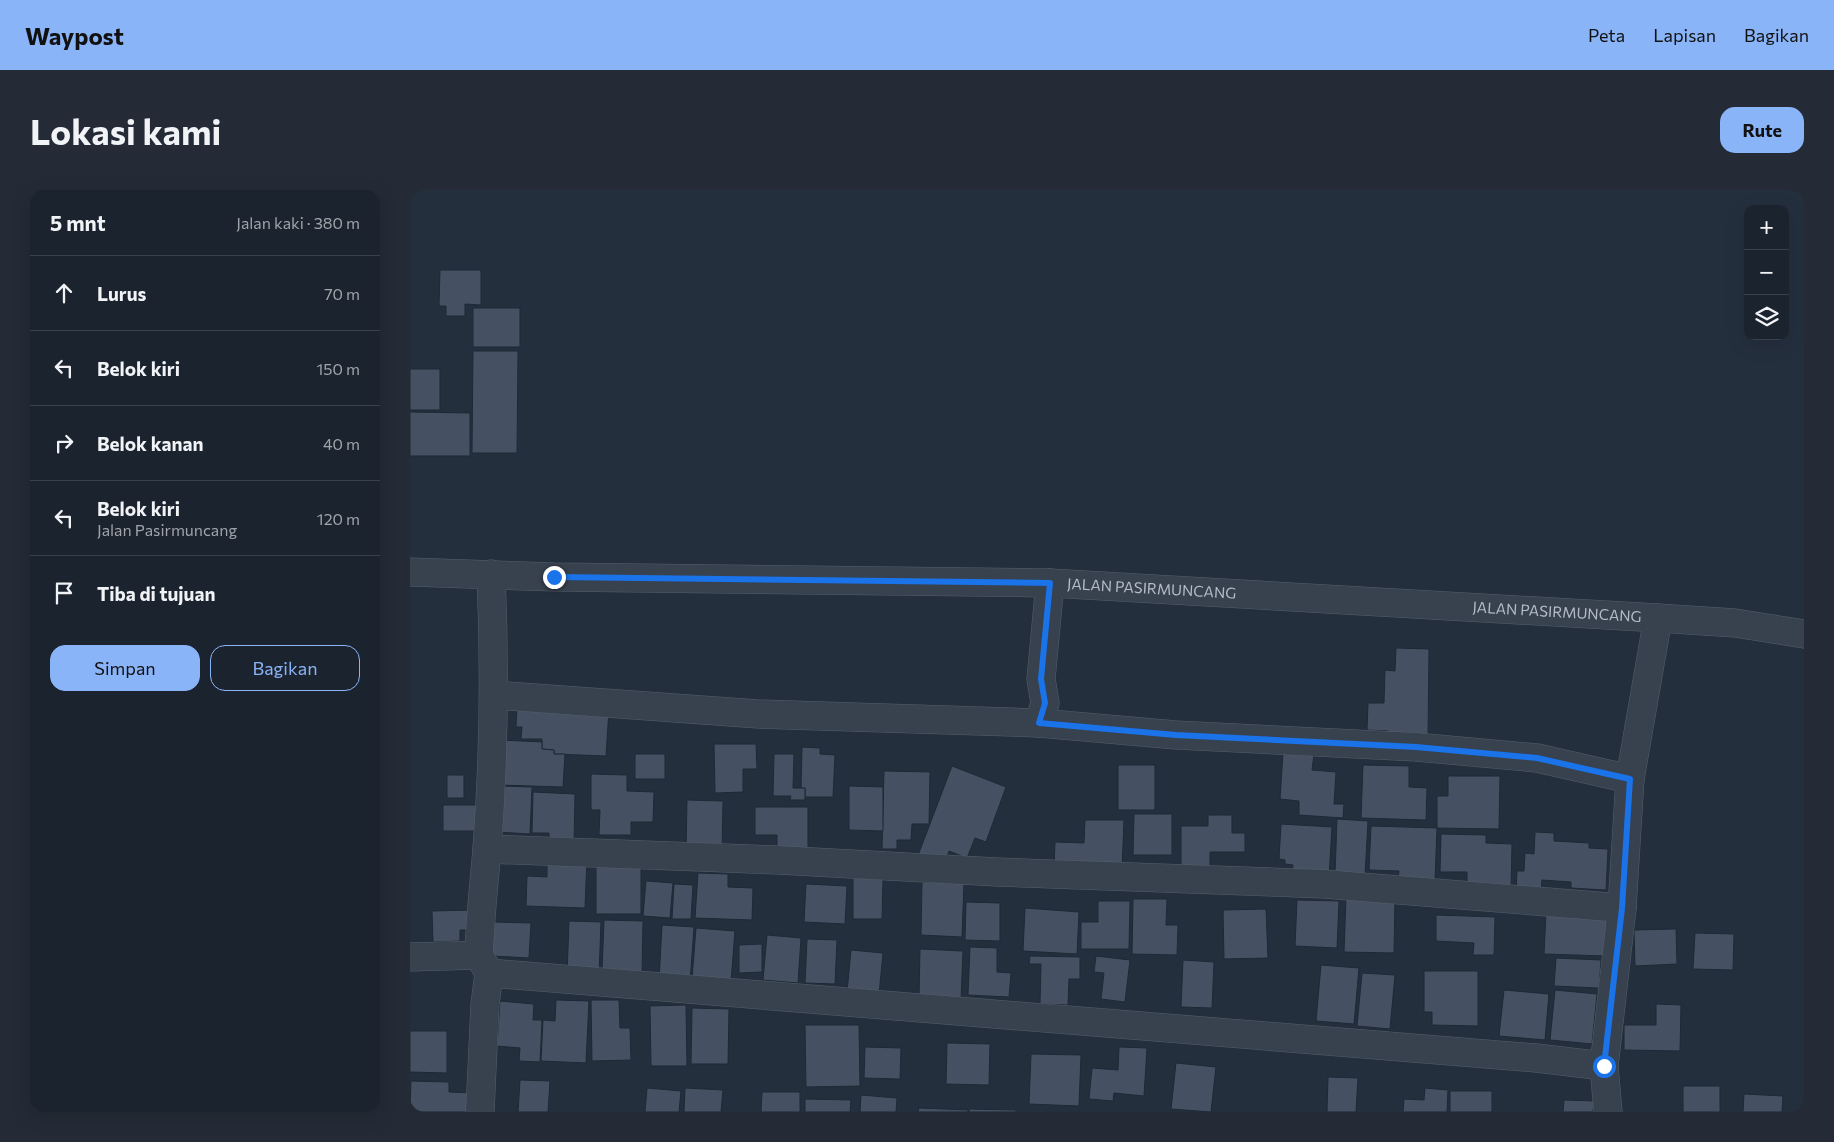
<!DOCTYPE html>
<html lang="id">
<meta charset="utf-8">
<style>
body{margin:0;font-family:Commissioner,sans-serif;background:#242b36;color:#f1f3f6}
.controls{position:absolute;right:15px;top:15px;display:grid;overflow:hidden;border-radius:10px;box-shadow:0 5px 20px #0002}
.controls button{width:45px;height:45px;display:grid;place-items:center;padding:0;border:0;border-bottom:1px solid #39404a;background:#1b232e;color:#f1f3f6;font:25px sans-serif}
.stop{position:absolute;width:15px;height:15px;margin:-11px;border:4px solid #1a73e8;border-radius:50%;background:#fff}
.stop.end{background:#1a73e8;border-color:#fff;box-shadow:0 1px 5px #0008}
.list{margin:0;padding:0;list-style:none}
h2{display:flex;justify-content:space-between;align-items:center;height:65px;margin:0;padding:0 20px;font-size:21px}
h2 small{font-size:16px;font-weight:400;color:#a0a4aa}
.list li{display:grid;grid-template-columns:32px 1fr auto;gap:15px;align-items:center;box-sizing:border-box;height:75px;padding:0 20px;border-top:1px solid #39404a}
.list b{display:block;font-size:19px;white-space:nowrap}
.list p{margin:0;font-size:16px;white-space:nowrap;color:#a0a4aa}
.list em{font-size:16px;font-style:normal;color:#a0a4aa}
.actions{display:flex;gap:10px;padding:15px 20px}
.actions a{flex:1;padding:11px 0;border:1px solid #8ab4f8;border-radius:15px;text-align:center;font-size:18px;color:#8ab4f8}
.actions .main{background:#8ab4f8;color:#111}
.icon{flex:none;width:28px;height:28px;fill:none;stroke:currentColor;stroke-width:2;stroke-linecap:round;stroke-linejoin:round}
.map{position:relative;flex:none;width:1394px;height:922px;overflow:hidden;border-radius:15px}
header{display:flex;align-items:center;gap:30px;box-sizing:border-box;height:70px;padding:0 25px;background:#8ab4f8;color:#111}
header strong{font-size:24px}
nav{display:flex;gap:28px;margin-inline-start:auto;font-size:18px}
.intro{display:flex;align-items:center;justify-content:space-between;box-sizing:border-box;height:120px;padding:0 30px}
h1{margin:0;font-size:35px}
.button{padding:12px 22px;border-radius:15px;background:#8ab4f8;color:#111;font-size:18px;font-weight:700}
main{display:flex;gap:30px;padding:0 30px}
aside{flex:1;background:#1b232e;border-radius:15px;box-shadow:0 5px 20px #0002}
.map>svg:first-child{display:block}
.building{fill:#455162;stroke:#1f2835}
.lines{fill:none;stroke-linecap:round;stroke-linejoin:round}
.minor-casing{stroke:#565f6c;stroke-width:29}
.minor{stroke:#38414e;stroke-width:28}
.route{stroke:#1a73e8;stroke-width:6}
.labels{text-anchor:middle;stroke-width:4;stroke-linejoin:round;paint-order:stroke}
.street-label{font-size:15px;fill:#b4bcc9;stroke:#1d2633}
</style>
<header>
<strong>Waypost</strong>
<nav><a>Peta</a><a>Lapisan</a><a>Bagikan</a></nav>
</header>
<div class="intro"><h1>Lokasi kami</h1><a class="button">Rute</a></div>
<main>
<aside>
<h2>5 mnt<small>Jalan kaki · 380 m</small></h2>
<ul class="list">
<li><svg class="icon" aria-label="ahead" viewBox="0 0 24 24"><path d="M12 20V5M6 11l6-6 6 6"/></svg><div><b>Lurus</b></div><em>70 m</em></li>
<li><svg class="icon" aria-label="left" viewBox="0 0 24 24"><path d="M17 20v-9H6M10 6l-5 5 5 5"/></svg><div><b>Belok kiri</b></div><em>150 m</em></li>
<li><svg class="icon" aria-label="right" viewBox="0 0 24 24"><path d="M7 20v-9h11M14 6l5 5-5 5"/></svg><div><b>Belok kanan</b></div><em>40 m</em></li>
<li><svg class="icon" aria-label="left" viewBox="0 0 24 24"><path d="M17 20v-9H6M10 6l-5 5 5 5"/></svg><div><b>Belok kiri</b><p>Jalan Pasirmuncang</p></div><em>120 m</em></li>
<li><svg class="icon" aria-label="arrive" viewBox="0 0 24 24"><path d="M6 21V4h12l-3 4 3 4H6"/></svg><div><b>Tiba di tujuan</b></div></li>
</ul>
<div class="actions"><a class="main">Simpan</a><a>Bagikan</a></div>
</aside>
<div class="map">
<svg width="1394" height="922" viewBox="0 0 1394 922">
<rect width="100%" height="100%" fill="#242f3e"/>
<g class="building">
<path d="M30 80H71V115L55 114V126H36V116H29Z"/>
<rect x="63" y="118" width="47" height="39"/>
<path d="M63 161H108L107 263H62Z"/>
<rect x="0" y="179" width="30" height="41"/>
<path d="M0 222 60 223V266H0Z"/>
<path d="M986 458 1019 459 1018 548 978 547V541L957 540 958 513H974L975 480 985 481Z"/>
<path d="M107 516 199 520 196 566 144 564V560L132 559V549H111L112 537H106Z"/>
<path d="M90 550 132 552V559L144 560V564H155L153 597 89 595Z"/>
<path d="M304 554H346L347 579H333V602L305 603Z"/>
<path d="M392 557 410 558V564L425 565 423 607H395V598H391Z"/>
<path d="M873 562 904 564 902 580 926 582 924 614H934L933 628 889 625V611L870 609Z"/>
<rect x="225" y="564" width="30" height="25"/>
<path d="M364 564H384L383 598H395V610H380L381 606H363Z"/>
<rect x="708" y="575" width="37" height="45"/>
<path d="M953 575 999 576V597L1017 598 1016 630 951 628Z"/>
<path d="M542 576 596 597 576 652 565 648 557 668 539 661 533 678 507 668Z"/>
<path d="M474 581 520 582 519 634H502L501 650H487V659H472Z"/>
<path d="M181 584 217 585V601L244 602 243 632H221V645H189L190 620H181Z"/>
<rect x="37" y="585" width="17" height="23"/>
<path d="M1038 586H1090L1089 639 1027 638V606H1038Z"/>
<path d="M90 596 122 597 120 644 88 642Z"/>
<path d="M439 596 473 597V641L439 640Z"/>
<path d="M123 602 165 604 164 656H139V643H122Z"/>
<path d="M277 610 313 611 312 664 276 663Z"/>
<rect x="33" y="615" width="35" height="26"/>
<path d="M345 617H398V660H367V645H345Z"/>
<path d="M724 624H762V665H723Z"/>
<path d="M798 625H822V643H835V662H800V683H771V636H798Z"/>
<path d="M927 629 958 631 955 686 925 685Z"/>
<path d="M675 630H714L712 680 644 678 645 652 674 653Z"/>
<path d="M871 634 922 637 919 688 882 685 883 675 875 674V670L869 669Z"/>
<path d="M961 636 1027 638 1025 690 988 689 989 681 959 680Z"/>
<path d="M1125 642 1144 643V651L1179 653V658L1198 659 1196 700 1161 698V692L1132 690 1131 704 1106 702 1107 681H1114L1115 663 1124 664Z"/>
<path d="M1031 644 1076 645V653L1102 654 1101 699H1057V682H1030Z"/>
<path d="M137 666 177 667 175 718 116 716 117 686 137 687Z"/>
<rect x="186" y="674" width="45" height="50"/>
<path d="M288 683 318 684V697L343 698 342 730 285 728Z"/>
<path d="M443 688 473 689 472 729H443Z"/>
<path d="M236 691 263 693 260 728 233 726Z"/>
<path d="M512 692 554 693 552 747 511 745Z"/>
<path d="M264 694 283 695 281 729H262Z"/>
<path d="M396 694 437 696 435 734 394 732Z"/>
<path d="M936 707 985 708 984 763 934 762Z"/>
<path d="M723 709H757L756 735H768L767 765 722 764Z"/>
<path d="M887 710 929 711 927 758 885 756Z"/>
<path d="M688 711H720L719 759H671V732H688Z"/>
<path d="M556 712 590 713V751L555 750Z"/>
<path d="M615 718 669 722 667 764 613 761Z"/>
<path d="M856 719 858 768 814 769 813 720Z"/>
<path d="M63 720V740H50V751L23 752 22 721Z"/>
<path d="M1136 723 1198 726 1196 766 1134 764Z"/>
<path d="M1026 725 1085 727 1084 765H1063L1064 753 1026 751Z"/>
<path d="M194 730 233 731 232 783 192 781Z"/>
<path d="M159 731 191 732 189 786 157 785Z"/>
<path d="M84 732 121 733 119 768 82 766Z"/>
<path d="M252 735 284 737 280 793 249 791Z"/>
<path d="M286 738 325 741 321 792 282 789Z"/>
<path d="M1266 739 1267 774 1225 776 1224 740Z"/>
<path d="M1285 743 1324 744 1323 780 1283 779Z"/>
<path d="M357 745 391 748 388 793 353 790Z"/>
<path d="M397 749 427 750 425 794 395 793Z"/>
<path d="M352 754V782L329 783V755Z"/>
<path d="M560 757 587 758V782L601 783 599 807 558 805Z"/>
<path d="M510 759 553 761 551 810 509 808Z"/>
<path d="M441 760 473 763 469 805 437 802Z"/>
<path d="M620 766 670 767V789H659L658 815 630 814 631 774H619Z"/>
<path d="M686 766 720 770 715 812 691 809 694 783 684 782Z"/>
<path d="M1146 768 1191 770 1189 798 1144 796Z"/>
<path d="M773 770 804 772 802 818 771 817Z"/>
<path d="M911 775 949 778 944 834 906 831Z"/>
<path d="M1014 781H1068V836L1022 835V822H1014Z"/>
<path d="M952 783 985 785 980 839 947 836Z"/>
<path d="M1094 800 1139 804 1135 850 1089 846Z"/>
<path d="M1145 800 1187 804 1182 854 1140 850Z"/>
<path d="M146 810 179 811 176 873 131 871 133 830 145 831Z"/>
<path d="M181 810H209L210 838H220L221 870 182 871Z"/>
<path d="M90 811 124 814 123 830H132L130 872 109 871 110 858 87 856Z"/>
<path d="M1246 814 1271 815 1270 861 1214 860V835H1246Z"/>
<path d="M276 815 277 876H241L240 816Z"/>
<path d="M282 818 319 819 318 874H281Z"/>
<path d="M395 835H449L450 896 396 897Z"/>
<path d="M0 841H37V883L0 882Z"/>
<path d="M537 853 580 854 579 895 536 894Z"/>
<path d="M455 857 491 858 490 889 454 888Z"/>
<path d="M709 857 737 858 734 906 704 903 703 911 679 909 682 878 708 880Z"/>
<path d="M621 864 671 865 669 916 619 914Z"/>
<path d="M766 873 806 877 801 922 761 919Z"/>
<path d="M918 887 948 888 946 922H917Z"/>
<path d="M110 890 140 891 138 922H108Z"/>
<path d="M1 891 39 892V902L63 903 62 922H0Z"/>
<rect x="1273" y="896" width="37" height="26"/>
<path d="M237 898 271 901 269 922H235Z"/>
<path d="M275 898 313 900 311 922H274Z"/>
<path d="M1015 898 1038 900 1037 922H993L994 909 1014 910Z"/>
<rect x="1040" y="901" width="42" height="21"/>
<path d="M352 902H390V922H351Z"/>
<path d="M1334 904 1373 906 1372 922H1333Z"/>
<path d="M451 905 487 908 486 922H450Z"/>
<path d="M395 909 441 910 440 922H395Z"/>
<path d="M1154 910 1184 911 1183 922H1153Z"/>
<path d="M509 918 558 920V922H508Z"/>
<path d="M559 919 606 920V922H559Z"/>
</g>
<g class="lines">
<g class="minor-casing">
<g id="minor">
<path id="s1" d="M0 382 144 387 640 393 1248 428 1325 433 1394 444"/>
<path d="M640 393 631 489 635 513 629 533 766 545 1006 557 1127 568 1220 589"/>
<path d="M84 505 348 524 629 533"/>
<path d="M77 659 368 670 587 682 914 694 1212 718"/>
<path d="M0 767 69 765C70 729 74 694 77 659 84 567 85 476 81 384"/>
<path d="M79 783 1126 868 1194 876"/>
<path d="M70 922 75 814 79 783 71 769"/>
<path d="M1198 922 1194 876 1212 718 1220 589 1248 428"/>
</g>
</g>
<use href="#minor" class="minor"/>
</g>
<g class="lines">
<path class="route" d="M144 387 640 393 631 489 635 513 629 533 766 545 1006 557 1127 568 1220 589 1212 718 1194 876"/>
</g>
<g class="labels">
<g class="street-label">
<text dy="5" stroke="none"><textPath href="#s1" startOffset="742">JALAN PASIRMUNCANG</textPath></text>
<text dy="5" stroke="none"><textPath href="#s1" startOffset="1148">JALAN PASIRMUNCANG</textPath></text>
</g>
</g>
</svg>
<div class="controls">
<button>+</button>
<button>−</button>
<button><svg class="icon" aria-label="layers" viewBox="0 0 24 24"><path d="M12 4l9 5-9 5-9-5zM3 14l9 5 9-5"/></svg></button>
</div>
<div class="stop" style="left:1194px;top:876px"></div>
<div class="stop end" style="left:144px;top:387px"></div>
</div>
</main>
